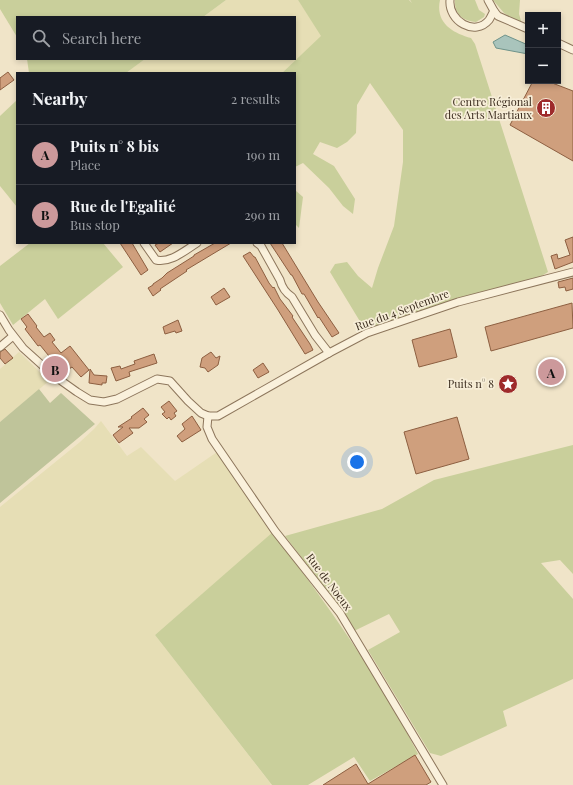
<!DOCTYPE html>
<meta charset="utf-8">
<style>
body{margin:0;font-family:"Playfair Display",serif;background:#20242c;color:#f1f3f6}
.controls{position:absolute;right:12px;top:12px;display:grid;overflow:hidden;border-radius:0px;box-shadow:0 2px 6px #0003}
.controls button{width:36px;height:36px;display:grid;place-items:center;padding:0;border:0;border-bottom:1px solid #363941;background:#171b24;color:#f1f3f6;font:20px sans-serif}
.you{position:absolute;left:357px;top:462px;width:14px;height:14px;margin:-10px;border:3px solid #fff;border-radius:50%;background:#1a73e8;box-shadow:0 0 0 6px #1a73e833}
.badge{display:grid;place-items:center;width:26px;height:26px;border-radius:50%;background:#cc999b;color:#111;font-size:13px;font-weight:700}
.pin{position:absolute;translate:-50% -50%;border:2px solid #fff;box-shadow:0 1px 4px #0006}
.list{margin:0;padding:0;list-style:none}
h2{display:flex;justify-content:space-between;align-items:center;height:52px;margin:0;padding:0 16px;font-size:17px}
h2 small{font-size:13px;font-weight:400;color:#9ea1a6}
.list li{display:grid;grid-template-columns:26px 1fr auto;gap:12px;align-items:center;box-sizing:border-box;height:60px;padding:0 16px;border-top:1px solid #363941}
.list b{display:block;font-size:15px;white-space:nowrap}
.list p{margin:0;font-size:13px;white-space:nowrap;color:#9ea1a6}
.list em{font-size:13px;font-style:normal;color:#9ea1a6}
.icon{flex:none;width:22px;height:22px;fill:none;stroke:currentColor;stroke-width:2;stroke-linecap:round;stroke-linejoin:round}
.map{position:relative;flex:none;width:573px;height:785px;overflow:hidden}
.search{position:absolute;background:#171b24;box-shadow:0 2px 6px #0003;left:16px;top:16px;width:280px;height:44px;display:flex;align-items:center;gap:10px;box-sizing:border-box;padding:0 14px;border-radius:0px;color:#9ea1a6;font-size:15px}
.panel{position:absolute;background:#171b24;box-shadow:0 2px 6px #0003;left:16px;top:72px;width:280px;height:172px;border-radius:0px}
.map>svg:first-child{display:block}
.farmland{fill:#e6deb5}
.green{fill:#c9cf9b}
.cemetery{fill:#bfc49a}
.water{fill:#a9c4bc;stroke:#6f938a}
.building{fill:#cf9f7d;stroke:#8d5f41}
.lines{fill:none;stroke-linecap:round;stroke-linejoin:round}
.street-casing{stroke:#8d765c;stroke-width:9}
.street{stroke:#faf1dc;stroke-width:7}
.labels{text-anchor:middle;stroke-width:3.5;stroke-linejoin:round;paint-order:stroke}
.poi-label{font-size:11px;fill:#3d2e20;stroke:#f7eed8;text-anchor:end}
.street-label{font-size:11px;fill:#3d2e20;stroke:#f7eed8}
</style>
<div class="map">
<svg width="573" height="785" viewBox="0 0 573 785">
<rect width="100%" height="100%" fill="#f0e4c8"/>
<g class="farmland">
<path d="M226 0H298L322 36 282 73H126L145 59H295V17H203Z"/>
<path d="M19 352 49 381 0 422V369Z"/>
<path d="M101 421 127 456 141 447 175 481 220 450 275 531 155 635 271 784 270 785H0V507L80 442 94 429Z"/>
</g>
<g class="green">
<path d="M0 0H226L203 17H17V37L0 9Z"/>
<path d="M298 0H409L412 3 410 0H440C435 23 453 33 471 38L475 44 548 272 535 280 367 333 330 272 335 264 347 262 358 276 372 288 378 268 394 226 403 162V130L370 83 357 105 356 133 347 142 337 148 320 142 313 154 334 166 355 199 353 214 343 206 329 188 303 163 295 167V73H282L321 36Z"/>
<path d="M455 0H475L479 10 485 14 484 17 476 22C463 21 454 14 455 0Z"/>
<path d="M493 0H520L519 14 522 24 504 13Z"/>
<path d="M27 59H145L126 73H29Z"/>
<path d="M17 100V207L0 186V116Z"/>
<path d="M295 190 303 197 299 228 295 224Z"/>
<path d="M30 243H103L123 267 58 319 45 299 13 325 0 303V266Z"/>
<path d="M573 445V574L560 560 541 563 573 599V679L503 711 507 726 441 756 430 753 368 650 400 632 389 614 354 631 337 604 285 536 382 509 434 480Z"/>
<path d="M273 532C325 603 379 675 418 754L370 781 354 757 308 785H272L155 635Z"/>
</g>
<path class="cemetery" d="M39 389 50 403 61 393 95 424 0 503V422Z"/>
<path class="water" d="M505 35 528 45V54L496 48 493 42Z"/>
<g class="building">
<path d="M8 72 14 80 0 90V78Z"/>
<path d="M533 81H547L573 91V161L510 125Z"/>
<path d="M573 237V262L555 269 551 256 557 254 558 259 570 255 565 240Z"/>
<path d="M120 243H132L148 270 141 275Z"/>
<path d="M159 243H173L160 252 155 245Z"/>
<path d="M215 243H231L186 270 187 271 160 289 161 290 153 296 148 288 153 285V284L162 278 167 273 194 256V255Z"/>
<path d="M270 243H282L318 302 339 333 332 337 319 317 318 318 307 299 304 294H302L292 275H291Z"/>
<path d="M250 252 254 257H255L269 283 273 288 274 287 280 299 293 316 292 317 310 344 313 350 305 354 278 310 243 256Z"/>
<path d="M573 278V289L566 291 565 287 559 288 558 282Z"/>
<path d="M224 288 230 297 216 305 211 297Z"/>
<path d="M572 303 573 328 491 351 485 327Z"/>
<path d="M28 314 37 326 36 327 44 337 50 333 55 340 52 342 61 353 70 346 89 370 81 377 72 367 69 369 59 356 53 361 40 345 38 346 25 329 27 327 21 319Z"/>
<path d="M178 320 182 331 176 333 175 331 165 334 163 327Z"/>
<path d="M450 329 457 357 419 367 412 340Z"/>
<path d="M5 349 13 358 5 364 0 358V352Z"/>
<path d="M211 352 216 358 220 356 218 365 208 372 205 368 200 367 202 358Z"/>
<path d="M154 354 157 363 129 372 130 376 116 381 111 368 120 366 121 369 135 364 134 361Z"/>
<path d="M263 363 269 372 258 378 253 370Z"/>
<path d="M90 369 94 375 107 376 106 383H102V385L89 383Z"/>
<path d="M169 401 177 411 174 413 176 416 171 420 169 417 167 419 162 414 165 412 161 407Z"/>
<path d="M143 408 149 415 144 419 147 422 139 428H129L133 433 119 443 113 435 123 427H118L132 418 131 417Z"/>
<path d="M192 416 201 430 182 442 177 436 185 429 182 424Z"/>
<path d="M457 417 469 459 416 474 404 432Z"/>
<path d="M415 755 431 782 426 785H323L356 764 368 784Z"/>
</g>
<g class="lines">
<g class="street-casing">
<g id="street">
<path d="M450 0C448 21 475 37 489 20 491 17 492 14 494 11"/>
<path d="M488 0 494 11 498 16 528 29"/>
<path d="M558 43 573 50"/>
<path d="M144 243 156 260C171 263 184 251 197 243"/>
<path d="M257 243 261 246 280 280C282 288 286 293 292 297L315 335 329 353"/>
<path d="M0 315 9 330 23 348 53 375 77 392 90 400 104 402 117 399 157 379 170 381 188 401 201 413 208 416H218L329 353 367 333 458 302 573 272"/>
<path d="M0 347 13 336"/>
<path d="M208 416 207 427 212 439 275 531 340 613 443 785"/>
</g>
</g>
<use href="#street" class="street"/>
</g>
<defs>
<g id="building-disc" transform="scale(1)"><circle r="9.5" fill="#9e2a2b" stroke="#f7eed8"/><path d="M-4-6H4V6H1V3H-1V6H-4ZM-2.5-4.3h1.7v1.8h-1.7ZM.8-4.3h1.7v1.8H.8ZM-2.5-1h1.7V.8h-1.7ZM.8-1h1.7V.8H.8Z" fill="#fff"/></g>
<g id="sight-disc" transform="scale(1)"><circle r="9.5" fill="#9e2a2b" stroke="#f7eed8"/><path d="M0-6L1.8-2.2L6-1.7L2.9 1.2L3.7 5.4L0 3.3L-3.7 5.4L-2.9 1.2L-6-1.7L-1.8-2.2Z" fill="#fff"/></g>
</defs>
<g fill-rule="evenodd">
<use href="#building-disc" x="546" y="108"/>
<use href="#sight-disc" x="508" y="384"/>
</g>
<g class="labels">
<g class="poi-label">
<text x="532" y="106">Centre Régional<tspan x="532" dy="13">des Arts Martiaux</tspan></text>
<text x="494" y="388">Puits n° 8</text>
</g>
<g class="street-label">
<text transform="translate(402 310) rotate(-20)" y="4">Rue du 4 Septembre</text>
<text transform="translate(329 582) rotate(53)" y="4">Rue de Noeux</text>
</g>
</g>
</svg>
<div class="controls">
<button>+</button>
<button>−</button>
</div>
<div class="you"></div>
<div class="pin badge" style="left:551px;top:372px">A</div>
<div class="pin badge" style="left:55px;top:369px">B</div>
<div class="search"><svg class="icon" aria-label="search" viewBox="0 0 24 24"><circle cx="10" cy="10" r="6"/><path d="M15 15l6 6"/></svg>Search here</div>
<section class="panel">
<h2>Nearby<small>2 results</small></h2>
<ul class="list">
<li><span class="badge">A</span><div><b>Puits n° 8 bis</b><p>Place</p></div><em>190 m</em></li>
<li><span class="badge">B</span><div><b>Rue de l'Egalité</b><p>Bus stop</p></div><em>290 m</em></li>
</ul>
</section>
</div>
